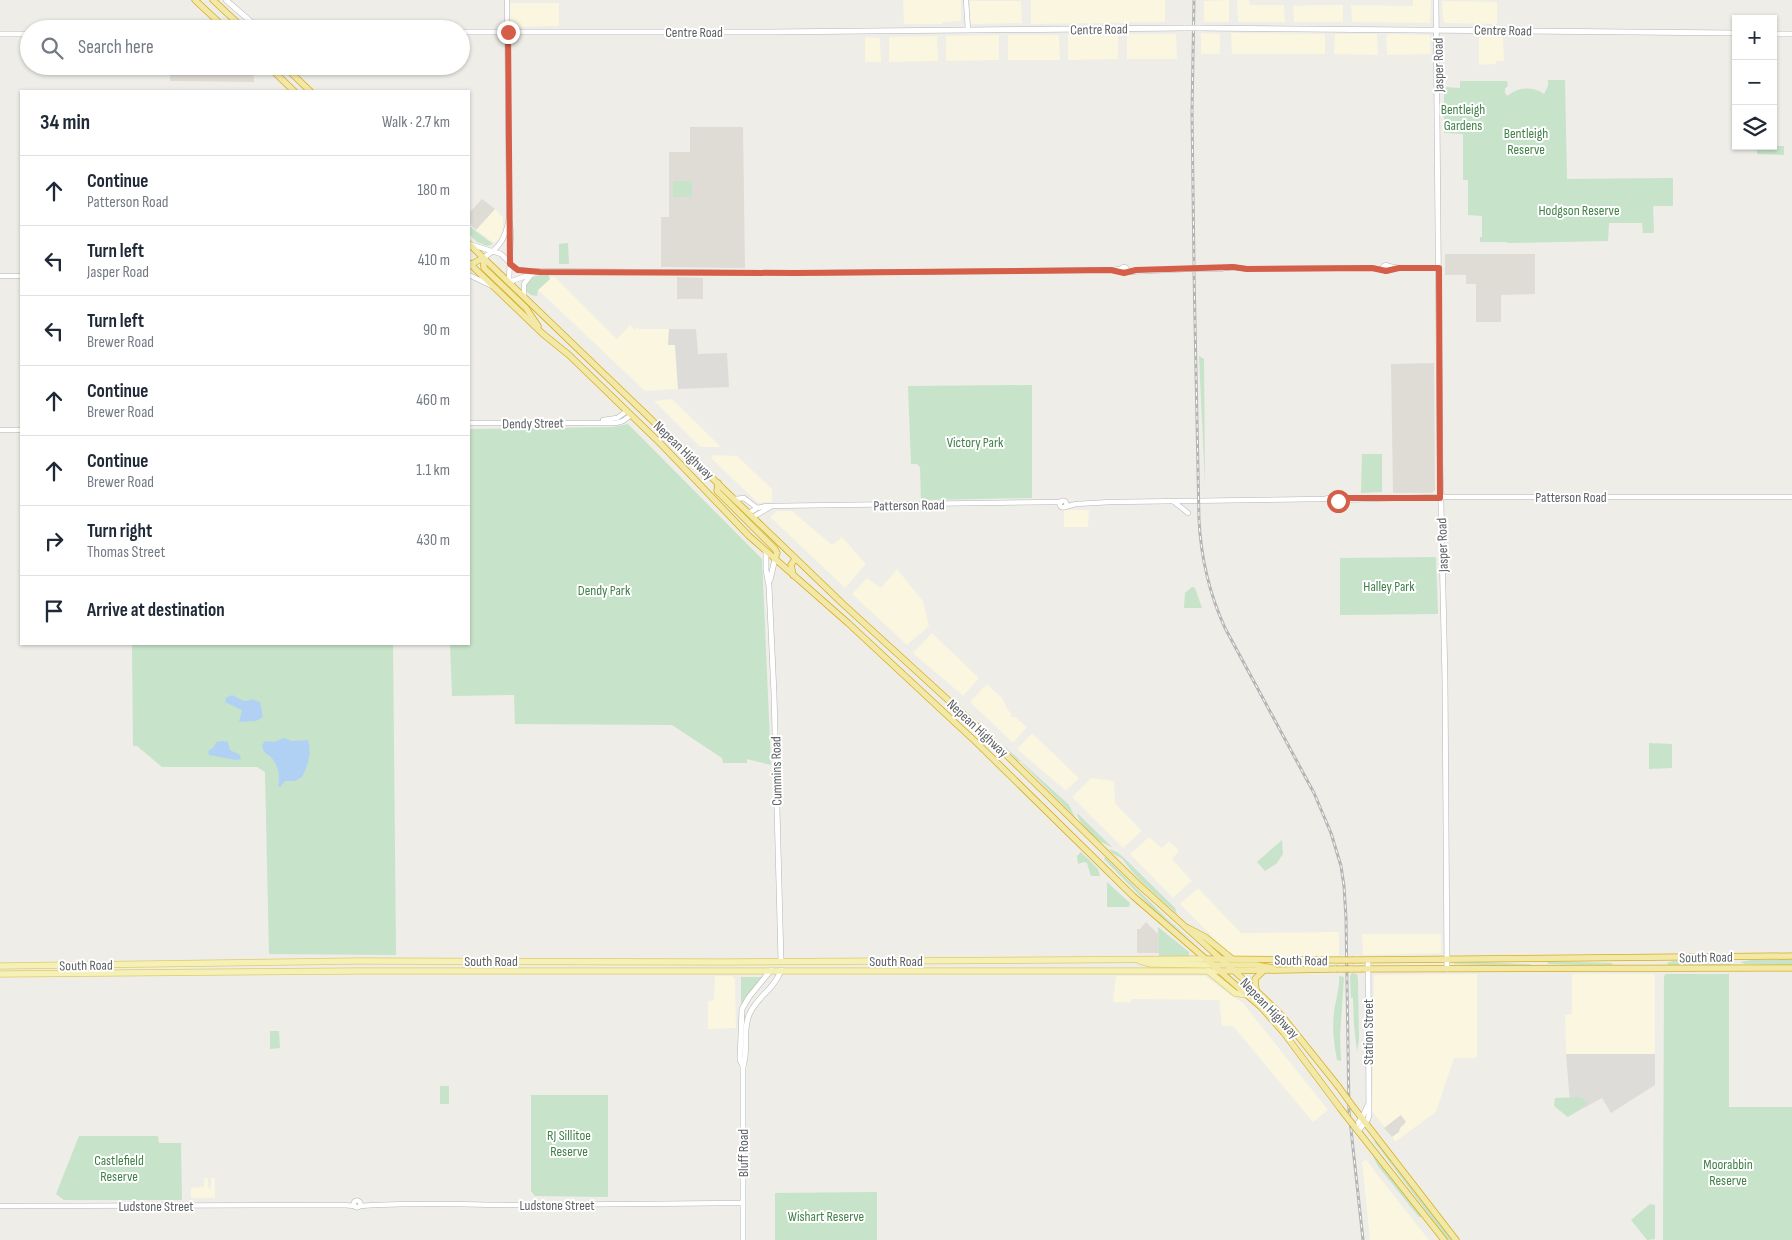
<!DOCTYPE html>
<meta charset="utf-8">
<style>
body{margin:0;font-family:"Sofia Sans Condensed",sans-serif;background:#f2f2f3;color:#1f2937}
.controls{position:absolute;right:15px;top:15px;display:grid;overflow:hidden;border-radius:0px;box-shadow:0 1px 4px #0004}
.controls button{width:45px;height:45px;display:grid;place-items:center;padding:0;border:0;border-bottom:1px solid #e0e1e3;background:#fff;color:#1f2937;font:25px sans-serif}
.stop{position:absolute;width:15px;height:15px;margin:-11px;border:4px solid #d45e48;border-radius:50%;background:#fff}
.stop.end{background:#d45e48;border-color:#fff;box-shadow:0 1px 5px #0008}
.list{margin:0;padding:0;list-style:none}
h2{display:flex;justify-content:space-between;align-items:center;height:65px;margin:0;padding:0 20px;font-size:21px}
h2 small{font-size:16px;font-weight:400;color:#747a83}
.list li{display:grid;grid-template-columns:32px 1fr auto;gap:15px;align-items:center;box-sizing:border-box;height:70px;padding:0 20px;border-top:1px solid #e0e1e3}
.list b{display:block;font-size:19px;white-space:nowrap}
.list p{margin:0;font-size:16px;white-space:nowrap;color:#747a83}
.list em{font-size:16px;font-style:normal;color:#747a83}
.icon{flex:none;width:28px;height:28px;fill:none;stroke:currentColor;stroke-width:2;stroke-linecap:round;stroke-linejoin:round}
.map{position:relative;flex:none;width:1792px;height:1240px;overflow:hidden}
.search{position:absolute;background:#fff;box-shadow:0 1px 4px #0004;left:20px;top:20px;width:450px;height:55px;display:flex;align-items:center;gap:12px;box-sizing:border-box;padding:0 18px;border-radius:28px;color:#747a83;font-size:19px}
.panel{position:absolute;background:#fff;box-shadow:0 1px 4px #0004;left:20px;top:90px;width:450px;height:555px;border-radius:0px}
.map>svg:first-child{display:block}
.commercial{fill:#faf6e0}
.industrial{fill:#dddcd9}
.education{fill:#dedcd5}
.green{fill:#c7e3c9}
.water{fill:#b1d1f4}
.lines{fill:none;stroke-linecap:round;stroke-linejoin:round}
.tertiary-casing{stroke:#b4b6b9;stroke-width:5.5}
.secondary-casing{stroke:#b3b5b9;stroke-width:6}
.primary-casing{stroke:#e0ca6e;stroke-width:7}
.trunk-casing{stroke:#d8ad1d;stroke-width:7}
.tertiary{stroke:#fff;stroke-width:4.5}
.secondary{stroke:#fff;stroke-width:5}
.primary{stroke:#f5f0b5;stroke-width:5.5}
.trunk{stroke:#f2e9a8;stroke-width:5.5}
.rail-casing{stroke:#b4b5b5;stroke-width:3}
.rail{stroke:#fff;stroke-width:1;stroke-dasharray:4;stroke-linecap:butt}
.tertiary-bridge-casing{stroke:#b4b6b9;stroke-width:5.5;stroke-linecap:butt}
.secondary-bridge-casing{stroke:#b3b5b9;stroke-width:6;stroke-linecap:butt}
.trunk-bridge-casing{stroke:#d8ad1d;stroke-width:7;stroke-linecap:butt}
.tertiary-bridge{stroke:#fff;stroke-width:4.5}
.secondary-bridge{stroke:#fff;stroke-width:5}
.trunk-bridge{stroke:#f2e9a8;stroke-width:5.5}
.route{stroke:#d45e48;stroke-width:6}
.labels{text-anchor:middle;stroke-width:4;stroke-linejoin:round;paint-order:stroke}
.street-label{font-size:14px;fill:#5e6165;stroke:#fff}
.park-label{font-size:14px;fill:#418149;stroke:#fff}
</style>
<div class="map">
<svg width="1792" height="1240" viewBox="0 0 1792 1240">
<rect width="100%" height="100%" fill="#eeede7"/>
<g class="commercial">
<path d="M903 0H961V21L943 22 942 24H904Z"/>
<path d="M1031 0H1165V22L1031 24Z"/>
<path d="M1229 0V22H1204V1Z"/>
<path d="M1237 0H1249L1250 5H1284L1285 22H1238Z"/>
<path d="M1413 0H1431L1430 23 1352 22 1351 5 1413 6Z"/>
<path d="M970 1H1021L1022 23 972 24 970 23Z"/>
<path d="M1442 1 1497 2V24L1445 23 1443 20Z"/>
<path d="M509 3H559V26L510 27Z"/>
<path d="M1315 5H1343V22H1294L1293 6Z"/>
<path d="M1201 33 1220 34V54H1201Z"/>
<path d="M1231 33 1324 34 1325 35V54H1232Z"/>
<path d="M1127 34H1176L1177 59H1127Z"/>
<path d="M1335 34H1377L1378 55 1334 54Z"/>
<path d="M1388 34 1430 35 1431 54 1387 55 1386 36Z"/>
<path d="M999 35V60L946 61V36Z"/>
<path d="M1008 35H1059L1060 60H1008Z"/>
<path d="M1068 35H1118V59L1068 60Z"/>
<path d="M937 36 938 61 889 62V37Z"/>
<path d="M1479 36H1503L1504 61H1496V64L1479 65Z"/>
<path d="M865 37 880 38 881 62H865Z"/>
<path d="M495 209 503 217V230L500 238 494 243 476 230Z"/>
<path d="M549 277H555L617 339 630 325 635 330 637 327 639 329H669L668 345H675L678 389 645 391 538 290 550 279Z"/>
<path d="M672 399 711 437 721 447H700L654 401Z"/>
<path d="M714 455 737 456 772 489V502L758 503 711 458Z"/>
<path d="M1064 510H1089L1088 527H1064Z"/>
<path d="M777 511H792L832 545 842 537 866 564 845 588 770 517Z"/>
<path d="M897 569 923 601 929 626 907 645 852 594 867 578 881 588Z"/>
<path d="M932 633 979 678 963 696 913 653Z"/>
<path d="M987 684 1003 699 1007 709 1012 714 1010 716 1012 718 1014 716 1027 727 1013 743 970 702Z"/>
<path d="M1032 733 1079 778 1066 791 1017 749Z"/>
<path d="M1091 778 1114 781 1115 803 1142 831 1123 848 1072 797Z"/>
<path d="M1149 837 1162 848 1169 841 1179 851 1172 859 1192 881 1173 898 1130 854Z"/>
<path d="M1198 888 1241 933 1339 932V956H1232L1180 904Z"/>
<path d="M1362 934H1441V953L1363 955Z"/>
<path d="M1477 974V1056L1475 1058H1454L1436 1112 1396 1141 1394 1140 1372 1111 1374 977 1375 975Z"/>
<path d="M1572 974H1655V1054H1566L1565 1015 1572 1014Z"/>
<path d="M715 976H732L735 979 736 1028 708 1029V1001L714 1000Z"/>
<path d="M1116 976H1205L1229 994 1243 1003 1328 1110 1313 1122 1233 1026H1222L1219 1000 1131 999V1002H1113Z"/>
<path d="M1366 1159 1376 1173 1429 1240H1370L1362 1162Z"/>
<path d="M204 1178H208V1187L211 1188V1178H215V1198H191V1188L204 1187Z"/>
</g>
<g class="industrial">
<path d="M669 329H696L698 354 727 353 729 387 678 389 675 345H668Z"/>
<path d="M1566 1054H1655V1085L1611 1113 1602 1098 1571 1115Z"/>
</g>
<g class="education">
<path d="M170 66H253L254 82 170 81Z"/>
<path d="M690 127H743L745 268 661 267V217H669V152H690Z"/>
<path d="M482 199 495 209 476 230 469 223V213Z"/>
<path d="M1445 254H1535V294L1501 295V322H1476V284H1466V275H1445Z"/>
<path d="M677 277 703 278V299H677Z"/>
<path d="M1434 363 1435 490 1432 493H1393L1391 364Z"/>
<path d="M1146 922 1158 934 1159 953H1137V929H1140Z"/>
<path d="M1401 1115 1406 1122 1400 1128 1399 1132 1392 1137 1384 1128Z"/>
</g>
<g class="green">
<path d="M1548 80H1565L1567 179 1673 178V206H1653L1654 233H1643L1642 223H1609L1608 241 1508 243 1507 242H1480V237H1482V216L1468 215V180H1463V134L1444 133V87L1460 88V81H1507L1508 86 1505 88V93L1507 96C1519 87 1532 86 1544 94L1548 86Z"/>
<path d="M1757 146H1784V155L1757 154Z"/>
<path d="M673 181H692V197H683L682 193V197H673Z"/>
<path d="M469 226 493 244 487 246 477 242 470 235Z"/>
<path d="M568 243 569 264H559V244Z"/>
<path d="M548 274 550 279 538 290 537 296 531 295 526 291V285C532 276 537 275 548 274Z"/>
<path d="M1199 356 1204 359 1205 485Z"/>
<path d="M1032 385V498L921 500 920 467 917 464H911L908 386Z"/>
<path d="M628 424 762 559 771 765 747 759V763H723L722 758 672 725 515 724 514 695 452 696 450 644H469V429L613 427Z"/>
<path d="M1362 454H1382V492L1361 493Z"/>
<path d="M1435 557 1436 559 1438 614 1340 615V558Z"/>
<path d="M1192 587 1195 588 1202 608H1184L1185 593Z"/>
<path d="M132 644H393L396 955 269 954 265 772 257 767H162L137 746H133Z"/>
<path d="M1649 743 1672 744V768L1649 769Z"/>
<path d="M1002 744 1069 805 1075 817 1020 761H1018Z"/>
<path d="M1077 814H1078L1112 847C1099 843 1081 827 1077 814Z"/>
<path d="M1282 840 1283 854 1276 864 1265 871 1257 862Z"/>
<path d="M1109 849 1117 852 1124 858 1175 908 1177 914C1159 897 1137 880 1124 861 1120 855 1113 856 1109 849Z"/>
<path d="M1081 852 1098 869 1100 876H1091L1087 863 1084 862 1078 864 1077 856Z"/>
<path d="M1105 857 1167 919 1204 951 1152 908 1104 859Z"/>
<path d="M1107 882 1130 903 1129 907H1107Z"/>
<path d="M1158 927 1189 952V956H1159Z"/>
<path d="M1792 959V965L1745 964 1740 962 1751 960Z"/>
<path d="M1731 960 1733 962 1731 965 1669 966 1667 963 1673 961Z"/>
<path d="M1547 961 1611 963 1615 966 1548 964Z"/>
<path d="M1481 962 1529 964 1532 965 1512 966 1454 964V963Z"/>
<path d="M1352 973 1357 974 1358 979 1359 1039 1357 1051 1354 1025 1353 998H1351L1350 976Z"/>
<path d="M1666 974H1729V1107H1792V1240H1663L1664 976Z"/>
<path d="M1339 976 1344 977 1340 1036 1341 1061 1337 1060C1334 1044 1332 1030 1334 1013 1335 1001 1340 990 1339 976Z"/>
<path d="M741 977H761L741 1005Z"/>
<path d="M270 1031H279L280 1048 270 1049Z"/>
<rect x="440" y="1086" width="9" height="18"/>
<path d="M531 1095H608V1197L535 1196 531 1191Z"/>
<path d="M1580 1097 1588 1103 1568 1117 1554 1106 1555 1098Z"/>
<path d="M79 1136H158L159 1143H181L182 1200H64L56 1194Z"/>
<path d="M1373 1140 1378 1143 1452 1240H1448Z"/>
<path d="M1371 1152 1422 1217H1419L1378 1166Z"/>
<path d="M877 1192V1240H775V1193Z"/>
<path d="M1650 1204 1655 1205V1239L1647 1240 1631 1220Z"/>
</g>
<g class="water">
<path d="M232 695C239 698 244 704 252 699L260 702 263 717 256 721 239 722 242 710 225 702 226 698Z"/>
<path d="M284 738 292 741 308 740C312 752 308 766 302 777L295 781H285L280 787 278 786C280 778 279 768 274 761 269 753 264 756 262 745L265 741 274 742Z"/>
<path d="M223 741 228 742 230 750 240 755 241 759 236 760 209 755 208 751 214 747 216 742Z"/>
</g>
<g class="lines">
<g class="tertiary-casing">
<g id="tertiary">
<path d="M966 0 968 30"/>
<path d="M510 223 511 234 509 282 535 273"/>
<path d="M469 244 501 254 517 270 533 271 795 273 1111 270 1121 269"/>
<path d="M483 258C501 247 505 238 509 219L507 0"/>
<circle cx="1386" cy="268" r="3"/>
<path d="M1388 266 1399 268H1439"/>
<circle cx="1124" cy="270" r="3"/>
<path d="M1198 269H1221"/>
<path d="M1219 269 1233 267 1247 269 1372 268 1383 270"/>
<path d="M1126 272 1190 269"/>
<path d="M469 275 492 286"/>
<path d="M0 276H21"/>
<path d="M524 297V284L531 275"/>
<path d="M603 420 617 418 627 411"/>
<path d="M469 423H616L623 421 631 415"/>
<path d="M0 430H21"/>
<circle cx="1336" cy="499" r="3"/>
<path d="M735 499 744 498 757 508"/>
<path d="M1339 500 1433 497H1792"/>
<circle cx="1063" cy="504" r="3.5"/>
<path d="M1173 501 1188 513"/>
<path d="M1065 507 1076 504 1111 502 1324 499 1334 497"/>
<path d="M749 513 757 508 766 506 1061 502"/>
<path d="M753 517 772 506"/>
<circle cx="357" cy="1204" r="3.5"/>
<path d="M0 1206 343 1205 355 1206"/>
<path d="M360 1206C415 1202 471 1205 527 1205 599 1205 671 1204 743 1203"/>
</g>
</g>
<g class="secondary-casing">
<g id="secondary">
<path d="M226 0 255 25"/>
<path d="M1436 0 1440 460 1445 680 1447 969"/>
<path d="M240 26H265L284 29"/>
<path d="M1199 28 1736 33"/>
<path d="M208 29 224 27"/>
<path d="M461 32H769L1185 28"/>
<path d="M0 34H29"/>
<path d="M1773 34H1792"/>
<path d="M766 551V570L769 586 774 694 781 961"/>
<path d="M770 580 775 559"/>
<path d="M743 1066C749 1050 742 1032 749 1015 756 997 775 989 781 970"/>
<path d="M1355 1127 1362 1118 1368 1105"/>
<path d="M1358 1131 1368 1119 1369 1115 1368 960"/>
<path d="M743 1240V1066L740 1060 742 1009 749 997 771 970"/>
</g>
</g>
<g class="primary-casing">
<g id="primary">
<path d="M1140 961 1151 964 1213 965"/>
<path d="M0 966 356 961 723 962 1206 959"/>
<path d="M1208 971 1235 993 1247 995"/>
<path d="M0 974 356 971H1220"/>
</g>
</g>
<g class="trunk-casing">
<g id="trunk">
<path d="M195 0 226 29"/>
<path d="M213 0 244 29"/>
<path d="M268 66 294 91"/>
<path d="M284 66 310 91"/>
<path d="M469 244 843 604 982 731 1139 885 1263 997 1282 1016 1338 1086"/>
<path d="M483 258 484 268 526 308 538 326"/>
<path d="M469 263 543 334 569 355 662 445 749 536 848 623 977 743 1133 896 1261 1007 1284 1033 1340 1108"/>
<path d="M470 265 483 258"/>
<path d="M718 483 717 491 775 549 777 553 775 559"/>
<path d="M793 575 791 565 795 559"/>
<path d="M1188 928 1205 937 1231 958"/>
<path d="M1206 959 1337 960"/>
<path d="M1354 960 1792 956"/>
<path d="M1213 965H1256L1273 968"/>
<path d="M1350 969 1792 968"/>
<path d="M1220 971 1336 969"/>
<path d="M1256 990 1255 979 1263 971"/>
<path d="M1354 1108 1456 1240"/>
<path d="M1354 1126 1444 1240"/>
</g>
</g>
<use href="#tertiary" class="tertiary"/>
<use href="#secondary" class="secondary"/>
<use href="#primary" class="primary"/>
<use href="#trunk" class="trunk"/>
<g class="rail-casing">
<g id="rail">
<path d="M1194 265 1192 112 1194 0"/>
<path d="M1194 272 1199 520C1201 558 1209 593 1225 628L1314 793 1331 833 1341 866 1344 886 1346 918 1349 1111 1363 1240"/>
</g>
</g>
<use href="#rail" class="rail"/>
<g class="tertiary-bridge-casing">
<path id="tertiary-bridge" d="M1190 269H1198"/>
</g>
<g class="secondary-bridge-casing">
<path id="secondary-bridge" d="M1185 28H1199"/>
</g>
<g class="trunk-bridge-casing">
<g id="trunk-bridge">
<path d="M1337 960H1354"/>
<path d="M1336 969H1350"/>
<path d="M1338 1086 1354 1108"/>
<path d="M1340 1108 1354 1126"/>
</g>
</g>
<use href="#tertiary-bridge" class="tertiary-bridge"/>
<use href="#secondary-bridge" class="secondary-bridge"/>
<use href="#trunk-bridge" class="trunk-bridge"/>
</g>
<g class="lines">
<path class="route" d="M508 32 510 264 518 270 540 272 795 273 1111 270 1124 273 1136 270 1233 267 1247 269 1372 268 1386 271 1399 268H1439L1440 498H1349L1338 501"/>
</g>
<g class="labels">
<g class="street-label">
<text transform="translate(1099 29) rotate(-1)" y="5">Centre Road</text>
<text transform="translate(1503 30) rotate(1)" y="5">Centre Road</text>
<text x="694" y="37">Centre Road</text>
<text transform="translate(1438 65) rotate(-91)" y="5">Jasper Road</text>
<text transform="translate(533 423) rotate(-1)" y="5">Dendy Street</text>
<text transform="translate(684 450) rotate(44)" y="5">Nepean Highway</text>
<text x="1571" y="502">Patterson Road</text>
<text transform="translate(909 505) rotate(-1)" y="5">Patterson Road</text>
<text transform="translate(1442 545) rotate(-92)" y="5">Jasper Road</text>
<text transform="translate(978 728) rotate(43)" y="5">Nepean Highway</text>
<text transform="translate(776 771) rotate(-91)" y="5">Cummins Road</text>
<text transform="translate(1706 957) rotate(-1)" y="5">South Road</text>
<text transform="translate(1301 960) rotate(1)" y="5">South Road</text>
<text x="491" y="966">South Road</text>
<text x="896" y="966">South Road</text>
<text transform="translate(86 965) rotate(-1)" y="5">South Road</text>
<text transform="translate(1270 1008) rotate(46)" y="5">Nepean Highway</text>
<text transform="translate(1368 1032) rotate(-90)" y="5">Station Street</text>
<text transform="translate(743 1153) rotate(-90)" y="5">Bluff Road</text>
<text x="557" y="1210">Ludstone Street</text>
<text x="156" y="1211">Ludstone Street</text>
</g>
<g class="park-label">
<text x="1463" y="114">Bentleigh<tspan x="1463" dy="16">Gardens</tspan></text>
<text x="1526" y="138">Bentleigh<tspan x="1526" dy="16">Reserve</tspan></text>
<text x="1579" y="215">Hodgson Reserve</text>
<text x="975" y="447">Victory Park</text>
<text x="1389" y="591">Halley Park</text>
<text x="604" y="595">Dendy Park</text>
<text x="569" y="1140">RJ Sillitoe<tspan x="569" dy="16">Reserve</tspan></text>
<text x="119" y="1165">Castlefield<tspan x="119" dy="16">Reserve</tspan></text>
<text x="1728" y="1169">Moorabbin<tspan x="1728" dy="16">Reserve</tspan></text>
<text x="826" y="1221">Wishart Reserve</text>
</g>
</g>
</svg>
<div class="controls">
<button>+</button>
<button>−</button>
<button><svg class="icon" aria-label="layers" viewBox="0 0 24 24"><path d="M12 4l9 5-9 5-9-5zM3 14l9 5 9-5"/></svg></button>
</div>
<div class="stop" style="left:1338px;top:501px"></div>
<div class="stop end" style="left:508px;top:32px"></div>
<div class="search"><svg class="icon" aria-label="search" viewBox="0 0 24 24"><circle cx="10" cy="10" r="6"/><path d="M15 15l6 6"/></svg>Search here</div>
<section class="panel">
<h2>34 min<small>Walk · 2.7 km</small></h2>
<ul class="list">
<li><svg class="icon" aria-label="ahead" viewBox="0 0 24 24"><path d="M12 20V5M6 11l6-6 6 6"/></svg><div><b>Continue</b><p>Patterson Road</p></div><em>180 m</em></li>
<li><svg class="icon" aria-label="left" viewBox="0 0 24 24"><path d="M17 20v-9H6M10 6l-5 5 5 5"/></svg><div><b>Turn left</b><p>Jasper Road</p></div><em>410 m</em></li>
<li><svg class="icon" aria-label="left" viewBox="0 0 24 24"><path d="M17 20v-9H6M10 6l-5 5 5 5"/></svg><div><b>Turn left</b><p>Brewer Road</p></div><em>90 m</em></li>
<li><svg class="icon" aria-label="ahead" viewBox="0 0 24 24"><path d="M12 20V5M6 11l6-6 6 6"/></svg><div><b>Continue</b><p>Brewer Road</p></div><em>460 m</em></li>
<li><svg class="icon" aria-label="ahead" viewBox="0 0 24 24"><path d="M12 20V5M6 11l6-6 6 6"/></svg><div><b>Continue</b><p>Brewer Road</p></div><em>1.1 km</em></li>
<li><svg class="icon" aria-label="right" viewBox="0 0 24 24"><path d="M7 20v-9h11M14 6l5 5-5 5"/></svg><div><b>Turn right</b><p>Thomas Street</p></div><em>430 m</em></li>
<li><svg class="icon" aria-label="arrive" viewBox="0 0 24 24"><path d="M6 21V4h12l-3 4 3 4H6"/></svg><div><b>Arrive at destination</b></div></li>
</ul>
</section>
</div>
